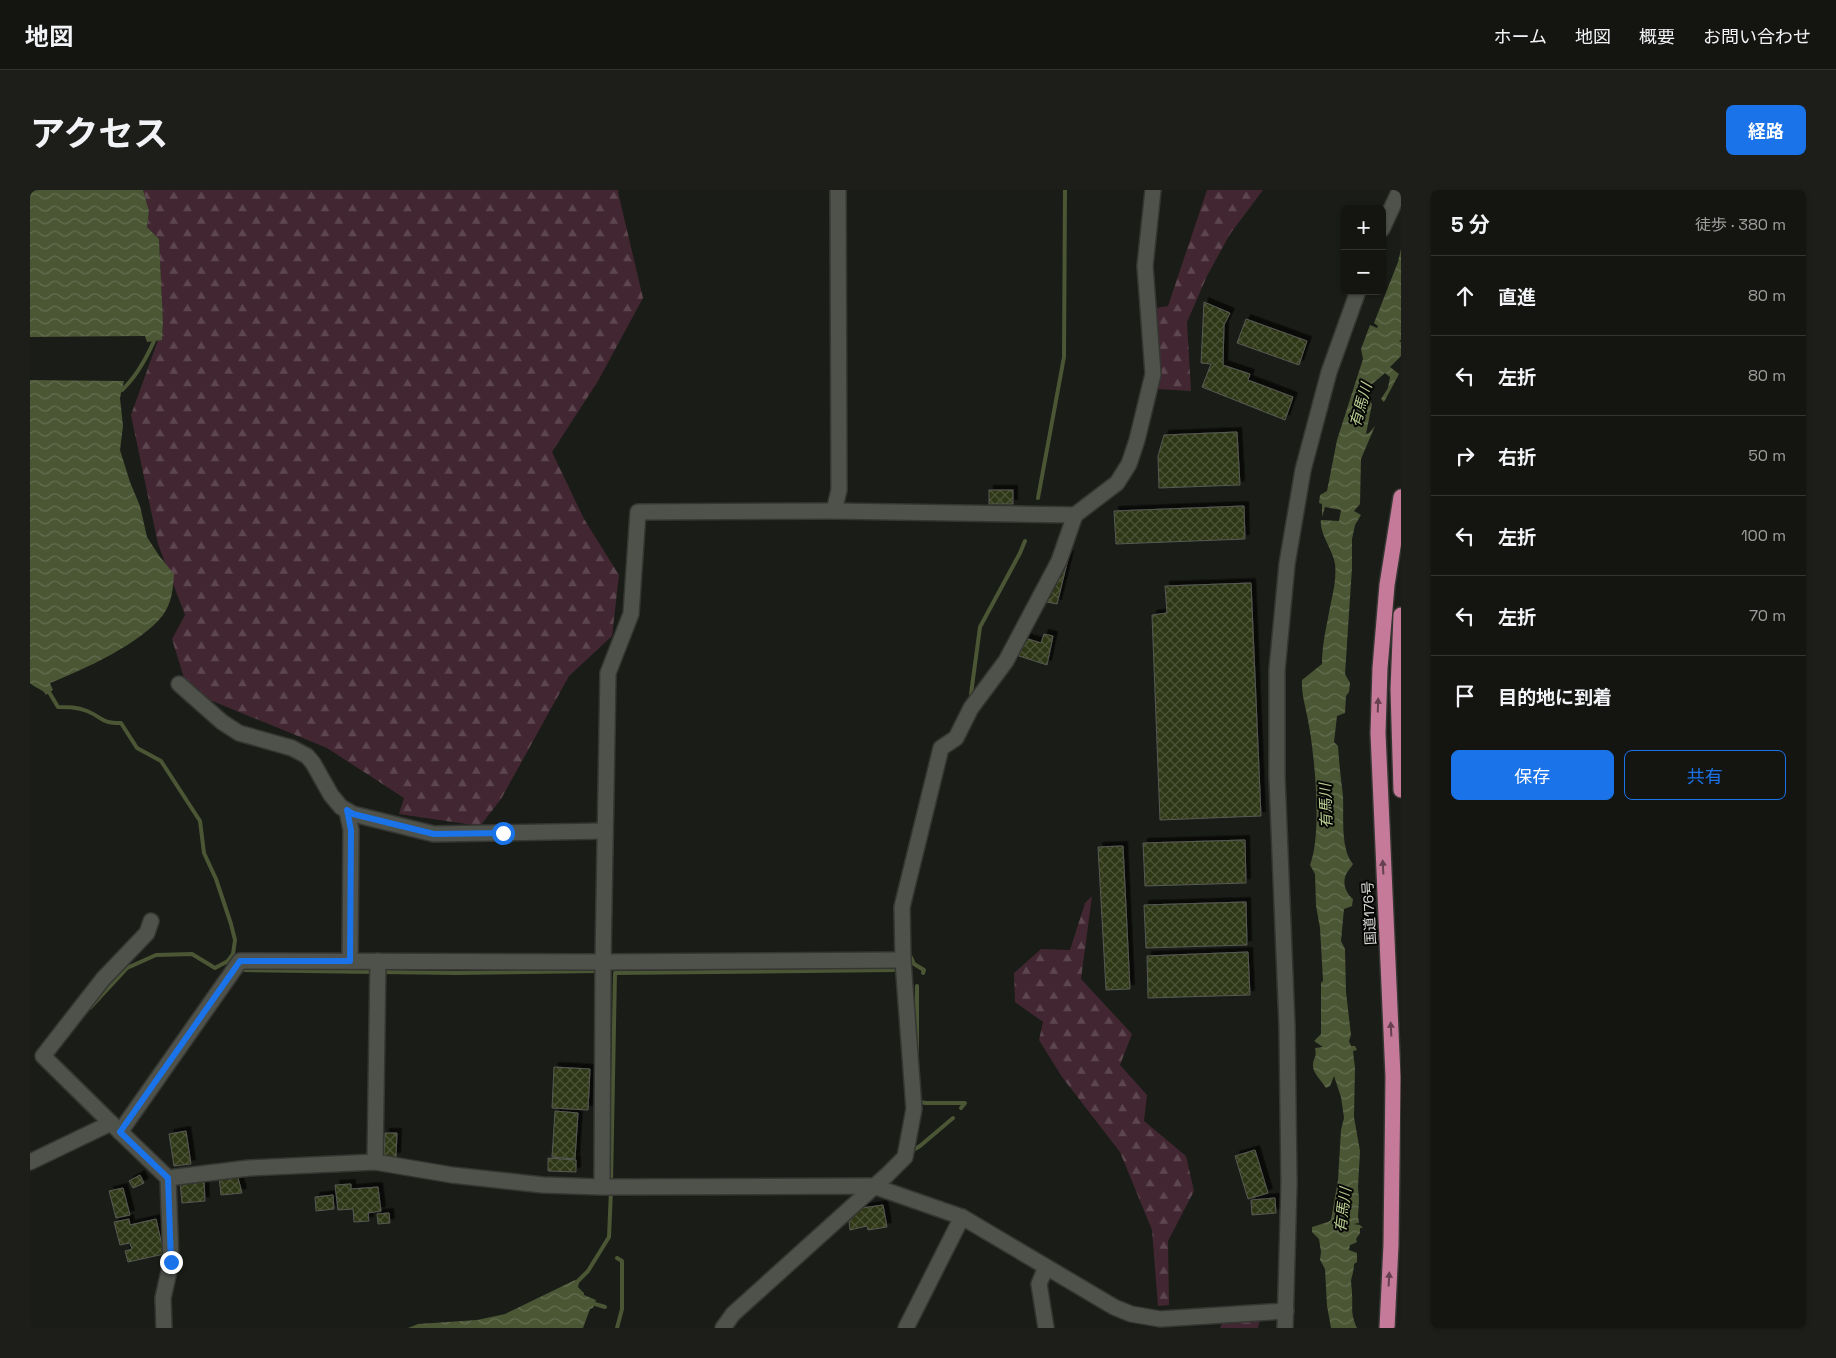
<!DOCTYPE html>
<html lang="ja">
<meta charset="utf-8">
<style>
body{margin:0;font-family:"Space Grotesk","Noto Sans JP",sans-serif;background:#1d1e1a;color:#f1f3f6}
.controls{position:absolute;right:15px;top:15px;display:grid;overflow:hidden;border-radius:8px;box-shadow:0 1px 4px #0004}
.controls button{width:45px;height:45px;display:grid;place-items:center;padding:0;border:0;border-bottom:1px solid #333431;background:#141511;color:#f1f3f6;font:25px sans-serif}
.stop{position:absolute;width:15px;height:15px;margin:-11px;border:4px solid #1a73e8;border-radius:50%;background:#fff}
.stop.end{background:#1a73e8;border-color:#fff;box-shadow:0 1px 5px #0008}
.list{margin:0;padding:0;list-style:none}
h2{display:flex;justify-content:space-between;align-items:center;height:65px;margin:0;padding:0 20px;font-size:21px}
h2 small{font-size:16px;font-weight:400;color:#9d9f9f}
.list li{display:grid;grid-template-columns:32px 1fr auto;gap:15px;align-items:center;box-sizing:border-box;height:80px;padding:0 20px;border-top:1px solid #333431}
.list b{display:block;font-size:19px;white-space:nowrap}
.list em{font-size:16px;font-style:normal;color:#9d9f9f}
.actions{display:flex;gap:10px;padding:15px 20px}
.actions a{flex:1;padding:11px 0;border:1px solid #1a73e8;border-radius:8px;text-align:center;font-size:18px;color:#1a73e8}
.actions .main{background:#1a73e8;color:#fff}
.icon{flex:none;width:28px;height:28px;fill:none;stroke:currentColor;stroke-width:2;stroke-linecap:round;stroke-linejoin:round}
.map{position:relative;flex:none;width:1371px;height:1138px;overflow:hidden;border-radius:8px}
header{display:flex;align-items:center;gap:30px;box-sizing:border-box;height:70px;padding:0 25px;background:#141511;border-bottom:1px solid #333431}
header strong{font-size:24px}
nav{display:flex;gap:28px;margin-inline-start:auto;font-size:18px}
.intro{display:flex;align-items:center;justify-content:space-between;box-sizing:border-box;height:120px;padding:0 30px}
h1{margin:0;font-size:35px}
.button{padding:12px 22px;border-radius:8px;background:#1a73e8;color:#fff;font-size:18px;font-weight:700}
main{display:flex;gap:30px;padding:0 30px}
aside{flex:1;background:#141511;border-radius:8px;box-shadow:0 1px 4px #0004}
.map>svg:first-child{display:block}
.forest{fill:url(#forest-firs)}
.water{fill:url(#water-waves)}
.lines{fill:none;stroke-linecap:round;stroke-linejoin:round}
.stream{stroke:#4b5635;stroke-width:4}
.building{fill:url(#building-cross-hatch);stroke:#575953;filter:url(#shadow)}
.minor-casing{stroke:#353632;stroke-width:18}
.highway-casing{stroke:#353632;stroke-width:18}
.minor{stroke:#4f524b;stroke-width:15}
.highway{stroke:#c67a99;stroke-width:15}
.oneway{fill:#66404f}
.route{stroke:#1a73e8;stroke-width:6}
.labels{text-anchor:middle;stroke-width:4;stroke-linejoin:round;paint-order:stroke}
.street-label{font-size:14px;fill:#dadcd8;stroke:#060605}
.water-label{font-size:15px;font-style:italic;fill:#b9cd91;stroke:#060605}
</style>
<header>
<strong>地図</strong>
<nav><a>ホーム</a><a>地図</a><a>概要</a><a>お問い合わせ</a></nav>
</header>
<div class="intro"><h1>アクセス</h1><a class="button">経路</a></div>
<main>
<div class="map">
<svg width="1371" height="1138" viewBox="0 0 1371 1138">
<defs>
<pattern id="forest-firs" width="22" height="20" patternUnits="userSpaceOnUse" patternTransform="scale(1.25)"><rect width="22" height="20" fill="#422732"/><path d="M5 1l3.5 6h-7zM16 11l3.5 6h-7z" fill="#5d464f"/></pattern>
<pattern id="water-waves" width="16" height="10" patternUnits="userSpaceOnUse" patternTransform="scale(1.25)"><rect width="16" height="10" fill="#4b5635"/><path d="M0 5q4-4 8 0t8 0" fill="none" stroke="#646e52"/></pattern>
<pattern id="building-cross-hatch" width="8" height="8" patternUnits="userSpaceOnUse" patternTransform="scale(1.25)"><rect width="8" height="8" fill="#2f3818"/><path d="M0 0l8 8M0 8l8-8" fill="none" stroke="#4d5439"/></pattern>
<filter id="shadow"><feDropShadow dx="4.5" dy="-4.5" stdDeviation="0" flood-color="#0009"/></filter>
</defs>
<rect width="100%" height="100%" fill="#1a1c17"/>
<g class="forest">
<path d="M113 0H589L588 2 613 108 568 191 522 262 554 329 589 385 582 446 539 486 471 609 450 636 369 624 374 608 297 558 158 501 142 449 155 425 128 354 101 225 128 150H132L133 132 129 49 117 37 119 21Z"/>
<path d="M1177 0H1233L1200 44 1177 86 1157 132 1161 201 1126 199V118L1138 116Z"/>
<path d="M1062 706 1051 789 1102 844 1090 875 1117 905 1114 931 1156 966 1164 1001 1138 1051 1139 1115 1128 1116 1122 1040 1090 962 1032 887 1009 850 1013 832 985 812 984 783 1011 759 1040 760 1055 713Z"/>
<path d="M1230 1130 1228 1138H1190L1192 1134Z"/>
</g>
<g class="water">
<path d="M0 0H113L119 21 117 37 129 49 133 132 132 150 117 152 115 146 0 147Z"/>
<path d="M1371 59V150L1369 151 1371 152V166L1360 177 1369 184 1354 212 1351 209 1358 198 1360 187 1355 183 1340 196 1337 207 1342 214 1336 244 1339 243 1345 236 1331 269 1330 314 1324 321 1331 325 1325 335 1322 349V378L1315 484 1320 493 1319 502 1316 506 1315 523 1307 526 1304 552 1308 556C1309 573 1311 589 1313 606 1314 625 1310 659 1323 674 1322 676 1320 678 1318 681 1311 691 1315 702 1323 709L1322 716 1314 719 1311 751 1315 759 1316 802 1321 845 1319 851 1321 856H1325L1327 860 1323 861 1325 878 1324 927 1330 961 1328 997 1329 1010 1328 1026 1329 1033 1323 1034 1330 1035 1333 1038H1330V1043L1326 1049 1327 1052 1320 1055 1319 1060 1327 1063V1072L1324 1074C1324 1081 1322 1085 1321 1091 1321 1094 1322 1099 1322 1103 1323 1119 1320 1123 1327 1138H1301L1297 1116 1295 1079 1290 1070 1291 1062 1289 1049 1282 1042V1037L1298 1032 1301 1030 1308 990 1311 940 1314 928 1311 907 1304 886 1300 896 1296 898C1292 891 1282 883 1283 874 1284 866 1287 868 1285 858L1293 857 1284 851 1291 844V793L1293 791 1290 738 1286 716 1285 684 1280 675C1292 645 1285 569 1279 536 1277 521 1271 505 1272 490L1292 474C1292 458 1295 443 1298 428 1301 410 1307 392 1305 374 1303 360 1289 343 1291 330L1309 331 1311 320 1295 317 1292 327V314L1289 313 1290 305 1297 301 1307 250 1333 169 1331 159 1340 135 1347 138 1348 136 1344 133 1368 72Z"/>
<path d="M0 190 94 191 90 208 93 236 90 260 100 292 110 316 117 347 130 367 144 384C143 399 142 412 133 425 112 453 53 480 20 493L23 500 16 505C13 499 5 498 0 493Z"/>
<path d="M545 1090 549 1093 548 1097 554 1103V1105L566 1110 563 1118 560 1119 553 1138H378L388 1134 447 1130 475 1124Z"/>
</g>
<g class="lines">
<g class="stream">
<path d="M92 200C107 186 116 169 124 151"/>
<path d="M1008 308 1034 167 1035 0"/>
<path d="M19 502 28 517C38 517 47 517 57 521 74 528 70 533 91 533L107 558 131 571 170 631 174 663 186 689 201 734 205 750 203 764 198 771"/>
<path d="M941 504 950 437 990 363 995 351"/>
<path d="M879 763 884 774 894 780 893 783"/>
<path d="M209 778 212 780 344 782"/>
<path d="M351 782 426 783 569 781"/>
<path d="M60 818 97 778 126 765 162 764 185 778 198 771 203 774"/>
<path d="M887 861V796"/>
<path d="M889 910 890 912 896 913H935L931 918"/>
<path d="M880 962 890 956 923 928"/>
<path d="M581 993 585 783 865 780 870 777"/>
<path d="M587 1068 592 1071V1119L587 1138"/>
<path d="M547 1092 558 1081 579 1047 581 1000"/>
<path d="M565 1114 575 1117"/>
</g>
</g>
<g class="building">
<path d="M1174 112 1200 123 1194 135 1193 175 1220 184 1218 190 1263 207 1255 230 1172 197 1181 174 1171 173Z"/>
<path d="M1216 129 1277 151 1269 175 1207 153Z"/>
<path d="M1207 242 1210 295 1129 298 1128 266 1134 245Z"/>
<rect x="959" y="300" width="24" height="14"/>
<path d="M1214 316 1215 349 1086 354 1084 321Z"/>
<path d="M1039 365 1027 414 1017 412 1021 393Z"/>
<path d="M1221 393 1231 626 1130 630 1122 425 1137 423 1135 396Z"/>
<path d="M1014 444 1023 446 1017 475 989 466 995 448 1011 453Z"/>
<path d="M1215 650 1216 693 1115 696 1113 653Z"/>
<path d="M1093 656 1100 799 1076 800 1068 657Z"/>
<path d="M1216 712 1217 755 1116 758 1114 715Z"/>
<path d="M1218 762 1220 805 1118 808 1117 766Z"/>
<path d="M524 877 560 879 558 920 522 918Z"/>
<path d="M525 921 548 923 545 969 522 967Z"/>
<path d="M156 941 161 974 144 976 139 944Z"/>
<path d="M355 943H367L366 967H354Z"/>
<path d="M1225 960 1238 1003 1218 1009 1205 966Z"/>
<path d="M518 968 546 970V982L518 981Z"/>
<path d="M207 984 212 1003 191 1005 189 986Z"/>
<path d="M110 985 114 993 103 998 99 991Z"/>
<path d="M174 990 175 1011 152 1013 150 992Z"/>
<path d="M321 994V999L348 997 351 1021 338 1023 339 1031 324 1032 323 1019 308 1020 305 995Z"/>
<path d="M93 998 100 1025 86 1028 79 1001Z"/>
<path d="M303 1005 304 1019 286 1021 285 1007Z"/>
<path d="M1245 1008 1246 1023 1222 1025 1221 1010Z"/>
<path d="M853 1015 857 1037 838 1040 837 1036 820 1040 818 1023 825 1019Z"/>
<path d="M359 1023 360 1033 348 1034 347 1024Z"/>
<path d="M99 1029 100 1035 126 1029 134 1064 98 1072 95 1061 102 1059 100 1053 90 1055 84 1032Z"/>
</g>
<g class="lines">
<g class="minor-casing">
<g id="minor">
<path d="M1352 39 1370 0"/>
<path d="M804 321 809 300 808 0"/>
<path d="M149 494 192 532 209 543 262 558 277 566 283 573 301 605 311 617 323 624 404 644 575 641"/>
<path d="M317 621 321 640 320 771"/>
<path d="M81 933 13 866 73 789 117 743 121 731"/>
<path d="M90 942 210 771 573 772 873 770"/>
<path d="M0 972 81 933 138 988 141 1072 133 1108 134 1138"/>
<path d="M345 972 348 771"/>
<path d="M138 988 219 978 345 972 422 985 513 995 572 997 843 996 932 1027 1084 1117 1101 1124 1130 1129 1256 1121"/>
<path d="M572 997 573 772 578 483 601 424 608 322 804 321 1045 325"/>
<path d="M693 1138 703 1124 857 985 875 967 884 919 873 771 872 717 911 558 926 548 941 518 976 471 1029 371 1045 325 1087 293 1099 274 1107 250 1123 184 1115 76 1123 0"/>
<path d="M876 1138 932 1027"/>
<path d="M1016 1138 1009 1094 1016 1077"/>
<path d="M1255 1138 1259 994 1257 836 1247 588V480L1257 374 1273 280 1299 182 1328 101"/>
</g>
</g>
<g class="highway-casing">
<g id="highway">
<path d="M1371 425 1368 499 1371 600"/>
<path d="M1357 1138 1361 1055 1363 887 1348 543 1350 478 1357 395 1371 307"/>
</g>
</g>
<use href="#minor" class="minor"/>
<use href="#highway" class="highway"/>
</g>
<defs><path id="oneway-solid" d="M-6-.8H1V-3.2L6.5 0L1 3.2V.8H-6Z" transform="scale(1.25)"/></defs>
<g class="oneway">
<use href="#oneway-solid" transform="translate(1348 515) rotate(-88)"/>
<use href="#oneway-solid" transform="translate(1353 677) rotate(-93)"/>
<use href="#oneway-solid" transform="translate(1361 839) rotate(-93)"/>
<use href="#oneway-solid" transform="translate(1359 1089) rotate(-87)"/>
</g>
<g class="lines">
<path class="route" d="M141 1072 138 988 90 942 210 771H320L321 640 317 620 323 624 404 644 473 643"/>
</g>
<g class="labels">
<g class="street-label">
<text transform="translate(1339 723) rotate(-93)" y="5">国道176号</text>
</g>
<g class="water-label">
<text transform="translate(1331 215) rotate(-74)" y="5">有馬川</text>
<text transform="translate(1296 616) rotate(-92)" y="5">有馬川</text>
<text transform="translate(1313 1020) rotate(-83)" y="5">有馬川</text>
</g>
</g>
</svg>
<div class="controls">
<button>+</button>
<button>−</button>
</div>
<div class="stop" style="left:473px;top:643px"></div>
<div class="stop end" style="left:141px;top:1072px"></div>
</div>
<aside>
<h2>5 分<small>徒歩 · 380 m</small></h2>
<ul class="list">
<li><svg class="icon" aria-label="ahead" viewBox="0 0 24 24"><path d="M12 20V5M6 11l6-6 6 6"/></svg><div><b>直進</b></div><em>80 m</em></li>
<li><svg class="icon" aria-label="left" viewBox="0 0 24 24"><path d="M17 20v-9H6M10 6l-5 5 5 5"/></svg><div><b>左折</b></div><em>80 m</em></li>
<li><svg class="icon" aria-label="right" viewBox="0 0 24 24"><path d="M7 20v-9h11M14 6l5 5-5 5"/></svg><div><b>右折</b></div><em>50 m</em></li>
<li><svg class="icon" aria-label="left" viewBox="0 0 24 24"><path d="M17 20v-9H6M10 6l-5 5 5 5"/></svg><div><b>左折</b></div><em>100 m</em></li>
<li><svg class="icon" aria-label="left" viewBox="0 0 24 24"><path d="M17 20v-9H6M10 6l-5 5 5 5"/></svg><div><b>左折</b></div><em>70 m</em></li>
<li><svg class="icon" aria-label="arrive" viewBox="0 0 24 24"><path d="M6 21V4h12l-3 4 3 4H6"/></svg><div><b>目的地に到着</b></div></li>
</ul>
<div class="actions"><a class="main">保存</a><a>共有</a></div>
</aside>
</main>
